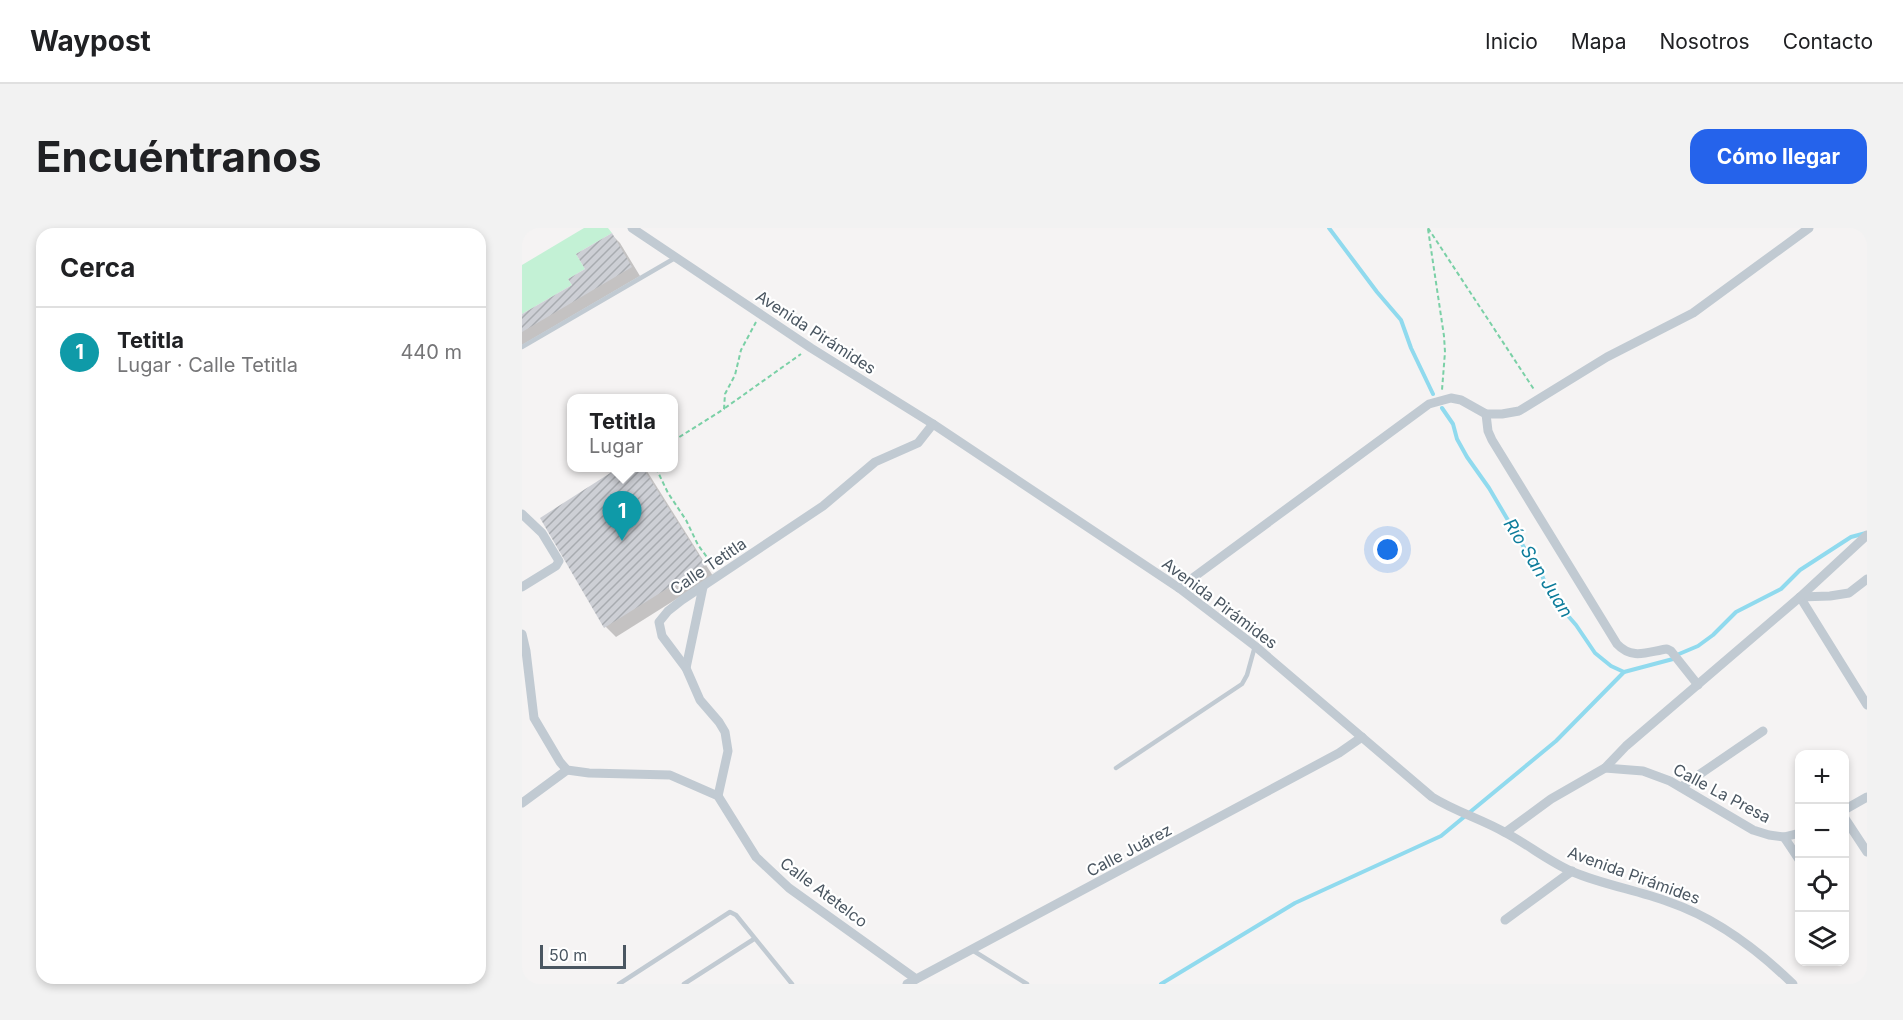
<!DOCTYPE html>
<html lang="es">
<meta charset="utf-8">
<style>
body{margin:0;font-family:Inter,sans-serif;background:#f2f2f2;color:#202124}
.controls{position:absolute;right:18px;bottom:18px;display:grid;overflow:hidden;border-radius:12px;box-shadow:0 3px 9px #0003}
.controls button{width:54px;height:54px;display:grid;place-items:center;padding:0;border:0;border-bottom:2px solid #e0e0e0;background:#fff;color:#202124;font:30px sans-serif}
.scale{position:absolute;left:18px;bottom:15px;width:86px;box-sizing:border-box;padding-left:6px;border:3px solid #4a5661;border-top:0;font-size:16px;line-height:21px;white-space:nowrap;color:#4a5661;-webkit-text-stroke:4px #fff;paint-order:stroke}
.you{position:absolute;left:866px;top:322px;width:21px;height:21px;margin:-15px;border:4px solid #fff;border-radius:50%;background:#1a73e8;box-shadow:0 0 0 9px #1a73e833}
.badge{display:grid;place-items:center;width:39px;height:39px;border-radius:50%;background:#2563eb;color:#fff;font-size:20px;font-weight:700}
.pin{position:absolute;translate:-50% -50px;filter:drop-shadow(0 2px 3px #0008)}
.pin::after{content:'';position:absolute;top:32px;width:21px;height:18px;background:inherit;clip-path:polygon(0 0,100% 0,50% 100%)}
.popup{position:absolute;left:45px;top:166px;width:111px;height:78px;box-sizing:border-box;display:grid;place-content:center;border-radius:12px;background:#fff;filter:drop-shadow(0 2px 4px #0005);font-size:20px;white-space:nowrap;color:#757577}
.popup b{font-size:22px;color:#202124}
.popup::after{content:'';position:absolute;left:50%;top:100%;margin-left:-12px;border:12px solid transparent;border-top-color:#fff}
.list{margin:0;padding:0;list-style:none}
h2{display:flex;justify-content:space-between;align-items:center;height:78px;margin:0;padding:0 24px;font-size:26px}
h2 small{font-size:20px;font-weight:400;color:#757577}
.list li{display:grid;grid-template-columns:39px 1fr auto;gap:18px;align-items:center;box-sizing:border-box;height:90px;padding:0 24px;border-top:2px solid #e0e0e0}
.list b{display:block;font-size:22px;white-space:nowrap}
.list p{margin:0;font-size:20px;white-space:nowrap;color:#757577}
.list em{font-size:20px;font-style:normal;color:#757577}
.icon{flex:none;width:33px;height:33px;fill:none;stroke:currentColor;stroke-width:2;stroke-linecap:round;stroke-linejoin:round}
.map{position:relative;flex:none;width:1345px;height:756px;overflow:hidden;border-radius:18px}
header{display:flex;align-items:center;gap:36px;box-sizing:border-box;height:84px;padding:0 30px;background:#fff;border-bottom:2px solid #e0e0e0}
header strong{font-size:28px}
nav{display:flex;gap:33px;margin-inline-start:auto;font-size:21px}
.intro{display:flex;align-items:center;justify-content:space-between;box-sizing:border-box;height:144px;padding:0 36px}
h1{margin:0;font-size:42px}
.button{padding:15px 27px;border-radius:18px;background:#2563eb;color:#fff;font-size:21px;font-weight:700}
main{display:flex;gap:36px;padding:0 36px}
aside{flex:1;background:#fff;border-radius:18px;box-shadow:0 3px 9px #0003}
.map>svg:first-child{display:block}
.garden{fill:#c3f1d5}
.shadow{fill:#0003}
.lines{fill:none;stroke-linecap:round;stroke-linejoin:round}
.stream{stroke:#90daee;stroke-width:4}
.building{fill:url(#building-hatch)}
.path{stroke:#7ad0a6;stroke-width:2;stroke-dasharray:4.5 3;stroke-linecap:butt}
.lane{stroke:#c1cad2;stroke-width:4.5}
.street{stroke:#c1cad2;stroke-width:9}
.labels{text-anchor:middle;stroke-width:4.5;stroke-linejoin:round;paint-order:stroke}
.street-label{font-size:16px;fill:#4a5661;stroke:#fff}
.water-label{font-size:18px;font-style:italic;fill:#0c7c9b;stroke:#fff}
</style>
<header>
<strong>Waypost</strong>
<nav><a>Inicio</a><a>Mapa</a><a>Nosotros</a><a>Contacto</a></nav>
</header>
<div class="intro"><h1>Encuéntranos</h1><a class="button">Cómo llegar</a></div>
<main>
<aside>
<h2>Cerca<small></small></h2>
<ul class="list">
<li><span class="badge" style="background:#0f9aa8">1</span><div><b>Tetitla</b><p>Lugar · Calle Tetitla</p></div><em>440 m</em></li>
</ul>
</aside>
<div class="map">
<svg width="1345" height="756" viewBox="0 0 1345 756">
<defs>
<pattern id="building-hatch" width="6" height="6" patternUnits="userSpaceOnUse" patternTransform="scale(1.5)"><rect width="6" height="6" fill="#cdcfd5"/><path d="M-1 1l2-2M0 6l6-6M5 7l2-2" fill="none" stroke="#a8abb0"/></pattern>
</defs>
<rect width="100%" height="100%" fill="#f5f3f3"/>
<path class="garden" d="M62 0H86L90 5 54 26 63 41 46 51 50 57 0 86V37Z"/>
<g class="shadow">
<path d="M90 7 98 15 118 48 0 117V88L52 58Z"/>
<path d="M98 240H123L191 348 94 409 84 399 20 290Z"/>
</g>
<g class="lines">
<g class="stream">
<path d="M807 0 855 64 879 92 889 120 911 166"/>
<path d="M920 180 931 196 935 211 945 229 967 260 1010 333 1020 347 1027 366 1054 397 1073 425 1089 438 1102 444 1151 431"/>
<path d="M1157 426 1176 418 1191 407 1214 384 1259 361 1278 342 1329 309 1344 305"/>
<path d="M639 756 773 675 919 608 1034 513 1102 444"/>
</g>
</g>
<g class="building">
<path d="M90 5 110 39 0 104V86L50 57 46 51 63 41 54 26Z"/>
<path d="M96 240H121L183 337 82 400 18 290Z"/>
</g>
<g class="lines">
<g class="path">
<path d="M906 0 1013 163"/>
<path d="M906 1 922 108 923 124 920 162"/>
<path d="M203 180 279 126"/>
<path d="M151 213 202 181 203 166 213 147 219 122 234 94"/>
<path d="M134 240 146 265 164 292 176 317 193 340"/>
</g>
<g class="lane">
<path d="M0 119 153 30"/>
<path d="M594 540 720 456 725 447 733 418"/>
<path d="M450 722 505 756"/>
<path d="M97 756 208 684 214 687 270 756"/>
<path d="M162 756 232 711"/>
</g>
<g class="street">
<path d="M110 0 289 120 411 196 657 360 733 418 910 569C934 584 960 591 984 605 1007 617 1027 634 1051 644 1082 657 1115 662 1147 674 1194 690 1236 722 1271 756"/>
<path d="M964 186 966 203 970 212 1095 416C1110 432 1125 424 1145 421L1149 423 1176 457"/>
<path d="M0 286 20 305 37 333 34 338 0 359"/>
<path d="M657 360 907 176 929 170 939 172 964 186H980L997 183 1085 129 1171 85 1287 0"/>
<path d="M1278 369 1345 477"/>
<path d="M1278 369 1308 368 1327 365 1345 351"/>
<path d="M0 406 4 423 12 490 38 534 45 542 67 545 148 547 196 568 234 629 267 660 394 751"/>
<path d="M164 440 181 359"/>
<path d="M1083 540 1104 518 1278 369 1345 307"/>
<path d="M1159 559 1241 503"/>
<path d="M196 568 206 523 203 504 197 494 178 472 164 440 140 408 137 394 146 383 160 372 301 278 353 234 396 215 411 196"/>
<path d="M0 575 45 542"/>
<path d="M1322 582 1345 569"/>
<path d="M1322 589 1345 624"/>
<path d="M984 604 1029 571 1083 540 1121 543 1148 553 1231 602 1247 607 1262 609 1278 605"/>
<path d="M1262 609 1278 633"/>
<path d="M983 692 1050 643"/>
<path d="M385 756 817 525 840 509"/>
</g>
</g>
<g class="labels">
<g class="street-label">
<text transform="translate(294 104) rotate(33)" y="6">Avenida Pirámides</text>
<text transform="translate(186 338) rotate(-34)" y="6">Calle Tetitla</text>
<text transform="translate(698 375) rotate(37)" y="6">Avenida Pirámides</text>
<text transform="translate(1200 565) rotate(28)" y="6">Calle La Presa</text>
<text transform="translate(607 622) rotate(-28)" y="6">Calle Juárez</text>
<text transform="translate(1112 647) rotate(20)" y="6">Avenida Pirámides</text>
<text transform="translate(302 664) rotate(37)" y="6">Calle Atetelco</text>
</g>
<g class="water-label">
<text transform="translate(1016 340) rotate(58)" y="6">Río San Juan</text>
</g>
</g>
</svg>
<div class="controls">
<button>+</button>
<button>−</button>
<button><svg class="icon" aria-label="locate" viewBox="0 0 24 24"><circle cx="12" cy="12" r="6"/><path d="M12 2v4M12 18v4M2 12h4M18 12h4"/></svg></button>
<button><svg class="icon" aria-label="layers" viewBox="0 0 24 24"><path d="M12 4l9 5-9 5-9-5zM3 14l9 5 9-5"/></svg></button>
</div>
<div class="scale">50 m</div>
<div class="you"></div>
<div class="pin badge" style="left:100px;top:313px;background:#0f9aa8">1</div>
<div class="popup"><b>Tetitla</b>Lugar</div>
</div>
</main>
